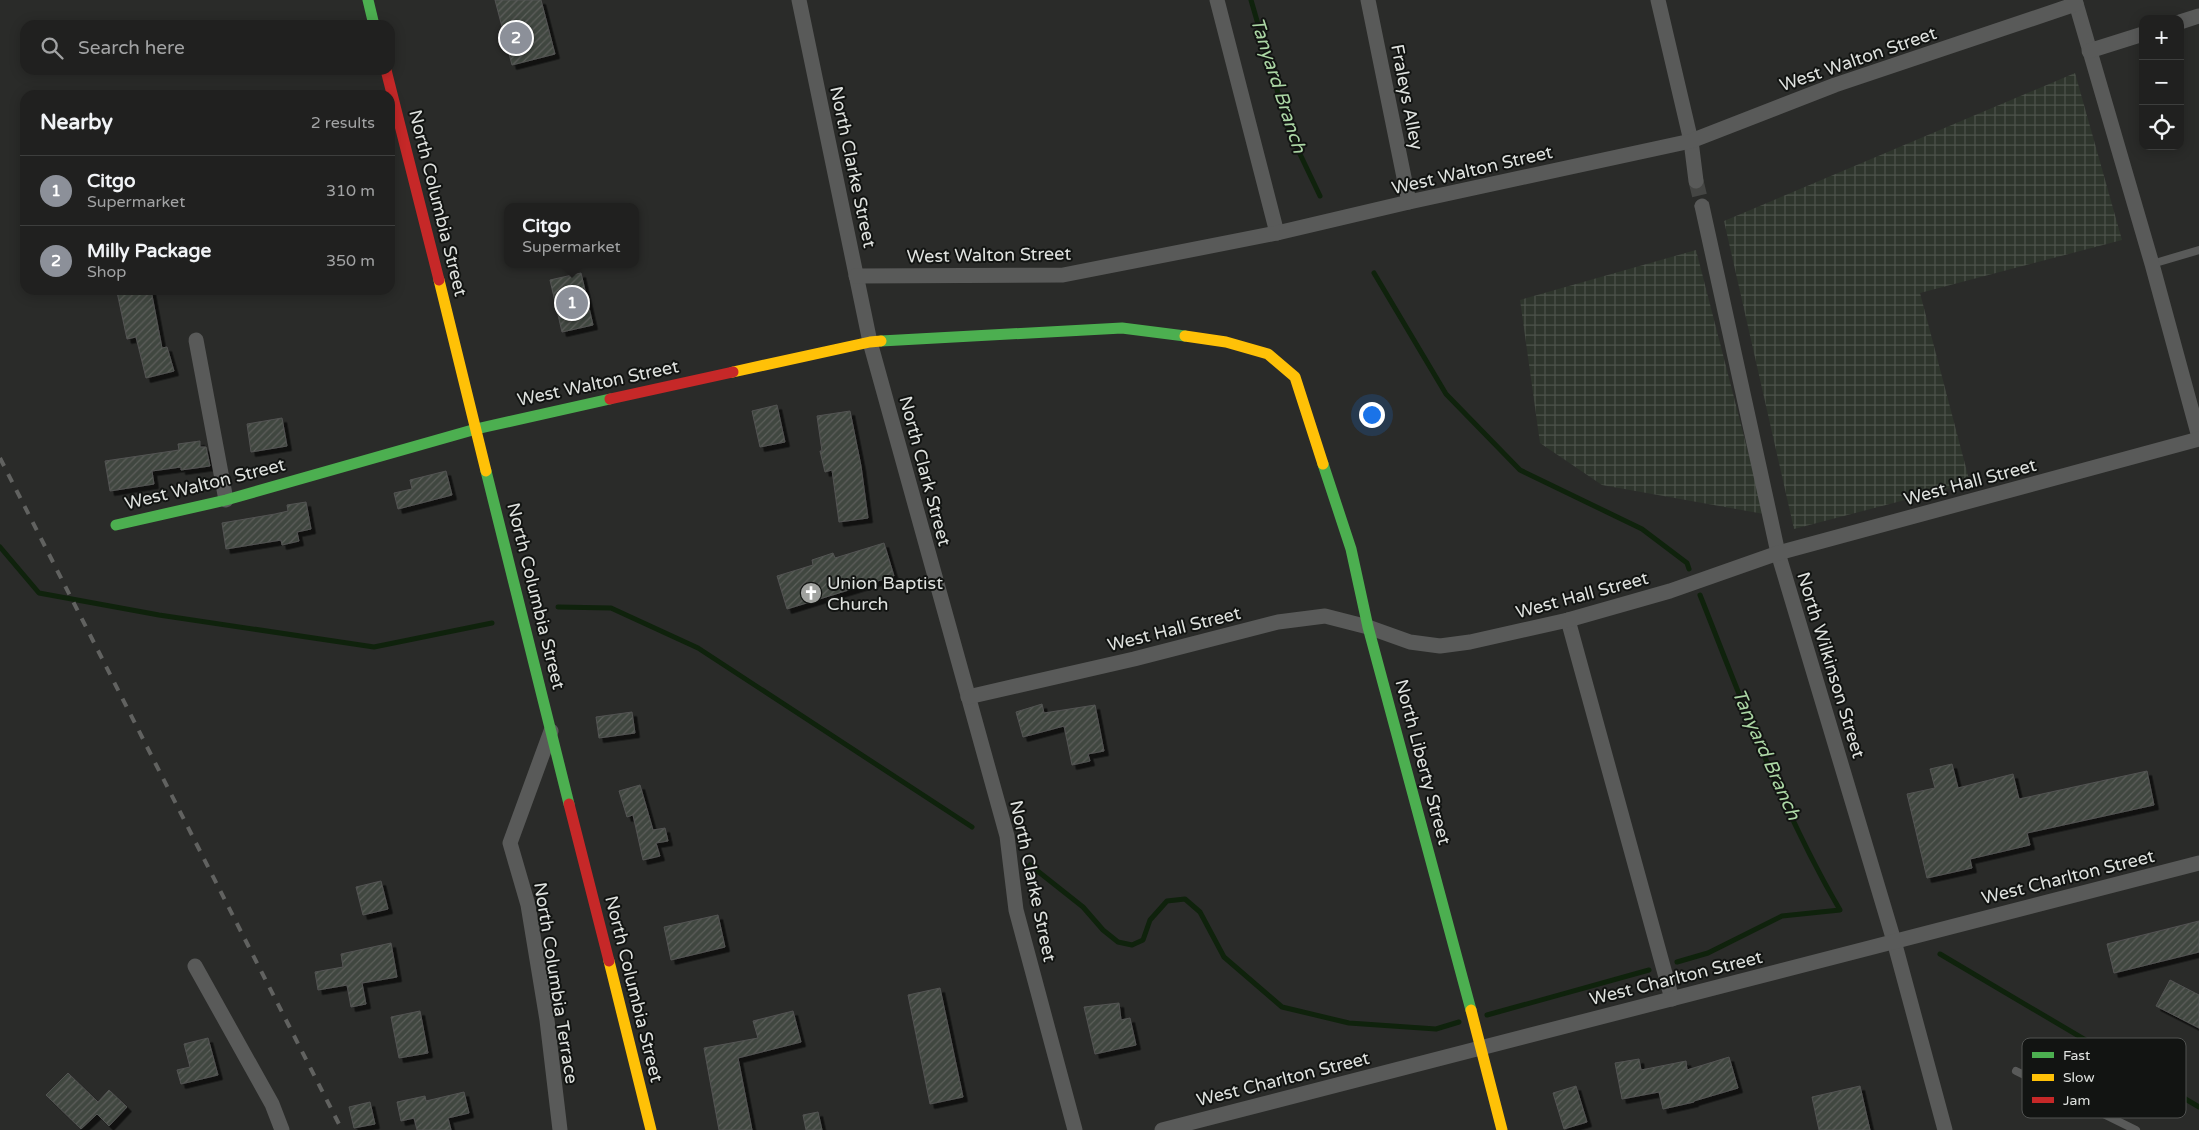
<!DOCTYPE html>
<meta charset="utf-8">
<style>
body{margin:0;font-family:"Varela Round",sans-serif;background:#2d2d2c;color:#f1f3f6}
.controls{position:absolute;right:15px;top:15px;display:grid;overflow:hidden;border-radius:10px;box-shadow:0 2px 12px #0003}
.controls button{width:45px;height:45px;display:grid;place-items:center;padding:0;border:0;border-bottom:1px solid #3d3e3d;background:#20201f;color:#f1f3f6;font:25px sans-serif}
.you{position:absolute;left:1371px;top:414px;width:18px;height:18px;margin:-12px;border:4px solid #fff;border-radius:50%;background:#1a73e8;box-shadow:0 0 0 8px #1a73e833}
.badge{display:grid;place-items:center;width:32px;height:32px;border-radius:50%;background:#8c9099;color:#fff;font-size:16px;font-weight:700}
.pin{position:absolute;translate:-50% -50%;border:2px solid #fff;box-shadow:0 1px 5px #0006}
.popup{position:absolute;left:504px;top:203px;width:135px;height:65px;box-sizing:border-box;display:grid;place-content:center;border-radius:10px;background:#20201f;filter:drop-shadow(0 1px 4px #0005);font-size:16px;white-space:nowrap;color:#a2a3a4}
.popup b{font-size:19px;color:#f1f3f6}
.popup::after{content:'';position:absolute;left:50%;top:100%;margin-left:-10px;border:10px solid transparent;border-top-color:#20201f}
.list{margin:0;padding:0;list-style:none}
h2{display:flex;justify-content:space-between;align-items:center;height:65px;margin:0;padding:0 20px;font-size:21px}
h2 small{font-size:16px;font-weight:400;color:#a2a3a4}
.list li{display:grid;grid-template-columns:32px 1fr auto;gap:15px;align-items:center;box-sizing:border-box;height:70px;padding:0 20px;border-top:1px solid #3d3e3d}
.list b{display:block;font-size:19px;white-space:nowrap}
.list p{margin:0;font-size:16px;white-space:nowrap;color:#a2a3a4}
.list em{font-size:16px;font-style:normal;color:#a2a3a4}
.icon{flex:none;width:28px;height:28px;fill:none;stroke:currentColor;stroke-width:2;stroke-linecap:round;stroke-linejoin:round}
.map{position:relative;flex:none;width:2199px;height:1130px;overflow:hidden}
.search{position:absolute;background:#20201f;box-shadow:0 2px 12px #0003;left:20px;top:20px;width:375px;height:55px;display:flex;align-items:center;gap:12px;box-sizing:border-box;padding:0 18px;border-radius:15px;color:#a2a3a4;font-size:19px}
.panel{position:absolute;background:#20201f;box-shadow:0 2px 12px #0003;left:20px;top:90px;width:375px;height:205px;border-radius:15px}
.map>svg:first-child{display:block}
.industrial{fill:url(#industrial-grid)}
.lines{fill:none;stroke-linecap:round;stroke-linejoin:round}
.stream{stroke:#0f220c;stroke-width:5}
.building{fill:url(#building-hatch);stroke:#535453;filter:url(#shadow)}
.street-tunnel{stroke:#454644;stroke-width:15;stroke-dasharray:15 8;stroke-linecap:butt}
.lane{stroke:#595a59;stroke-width:8}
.street{stroke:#595a59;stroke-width:15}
.fast{stroke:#4caf50;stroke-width:11}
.slow{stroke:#ffc107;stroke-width:11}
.jam{stroke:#c62828;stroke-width:11}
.rail{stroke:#616260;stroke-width:4;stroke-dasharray:9 9;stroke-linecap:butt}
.labels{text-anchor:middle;stroke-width:4;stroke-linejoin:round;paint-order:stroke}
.street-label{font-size:18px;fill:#dfe2df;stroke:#121412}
.poi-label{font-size:18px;fill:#dfe2df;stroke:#121412;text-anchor:start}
.water-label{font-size:19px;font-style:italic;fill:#abd6a4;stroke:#121412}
.key{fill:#121412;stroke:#505250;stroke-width:1}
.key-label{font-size:14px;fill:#dfe2df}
</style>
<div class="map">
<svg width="2199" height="1130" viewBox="0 0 2199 1130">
<defs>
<pattern id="industrial-grid" width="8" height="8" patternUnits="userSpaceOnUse" patternTransform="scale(1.25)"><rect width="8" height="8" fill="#2e352c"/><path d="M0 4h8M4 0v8" fill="none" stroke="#4c524a"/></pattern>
<pattern id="building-hatch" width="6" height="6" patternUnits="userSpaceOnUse" patternTransform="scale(1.25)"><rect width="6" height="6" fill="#414640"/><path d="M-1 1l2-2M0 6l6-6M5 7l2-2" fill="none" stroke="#5c605b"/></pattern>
<filter id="shadow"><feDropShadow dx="4.5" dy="4.5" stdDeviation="0" flood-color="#0009"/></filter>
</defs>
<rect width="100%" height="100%" fill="#2a2b29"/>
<g class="industrial">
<path d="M2075 73 2122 240 1920 293 1970 483 1794 529 1724 221Z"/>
<path d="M1696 250 1764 514 1602 485 1540 443 1520 300Z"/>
</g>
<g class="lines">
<g class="stream">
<path d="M1251 0 1289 131 1320 196"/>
<path d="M1374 273 1446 394 1520 470 1642 529 1687 563 1689 569"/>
<path d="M0 547 39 593 159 615 374 647 492 623"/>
<path d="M558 607 611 608 698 648 972 827"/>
<path d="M1030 865 1083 907 1103 930 1118 942 1132 945 1143 940 1150 920 1167 901 1185 899 1200 912 1224 957 1282 1007 1349 1023 1436 1029 1459 1022"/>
<path d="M1940 954 2199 1107"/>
<path d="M1677 962 1708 953 1782 916 1840 910C1782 811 1742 701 1700 595"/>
<path d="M1487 1015 1649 970"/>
</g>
</g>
<g class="building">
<path d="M495 0H541L555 54 512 65Z"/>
<path d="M581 273 593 325 562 332 550 280Z"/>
<path d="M129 290H151L162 348 167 347 174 371 146 378 136 337 127 339 117 292Z"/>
<path d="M777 405 785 442 760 447 752 411Z"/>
<path d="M850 411 861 466 868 518 839 522 832 470 825 472 820 451H822L817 416Z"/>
<path d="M282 418 287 446 251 452 247 424Z"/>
<path d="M200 441V447H206L210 466 181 470V467L152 471 154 484 110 491 105 461 179 450 178 444Z"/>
<path d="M446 471 452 495 398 509 394 493 412 489 410 480Z"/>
<path d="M306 502 311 529 297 532 299 541 282 545 281 540 226 549 222 523 275 514 288 511 287 505Z"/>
<path d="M884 543 894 576 787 609 777 576 813 565 812 560 833 553 835 558Z"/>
<path d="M1042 704 1044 713 1095 705 1104 751 1088 754 1090 761 1072 765 1064 726 1023 737 1016 712Z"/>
<path d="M632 712 635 733 599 738 596 717Z"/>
<path d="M1952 764 1958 788 2013 774 2019 799 2147 771 2154 805 2027 833 2030 845 1970 859 1972 868 1927 878 1907 794 1935 788 1930 769Z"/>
<path d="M640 785 653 830 665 828 668 841 656 843 660 856 643 860 633 815 627 817 619 791Z"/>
<path d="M381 881 388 909 363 915 356 887Z"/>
<path d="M718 915 725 947 671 960 664 927Z"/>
<path d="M2199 921V952L2114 973 2107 944Z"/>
<path d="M391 943 397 977 362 983 366 1004 351 1007 347 985 318 990 315 972 343 967 341 954Z"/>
<path d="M2170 980 2199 995V1028L2156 1006Z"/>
<path d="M940 988 963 1097 930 1104 908 995Z"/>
<path d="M1119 1003 1121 1020 1130 1018 1136 1045 1095 1054 1084 1007Z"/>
<path d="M420 1011 428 1053 399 1058 391 1017Z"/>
<path d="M793 1011 801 1042 738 1058 752 1130H719L704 1048 758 1038 753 1021Z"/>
<path d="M208 1038 218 1075 181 1084 177 1070 190 1067 184 1044Z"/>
<path d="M1729 1057 1738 1088 1694 1101V1102L1663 1109 1659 1092 1622 1099 1615 1063 1639 1059 1641 1070 1686 1061 1687 1070Z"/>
<path d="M68 1073 98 1102 109 1090 127 1107 109 1126 97 1114 81 1129 46 1095Z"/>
<path d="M1576 1086 1587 1122 1564 1129 1553 1093Z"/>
<path d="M1860 1086 1870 1130H1819L1812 1097Z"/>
<path d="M464 1092 469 1113 448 1118 451 1130H417L414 1118 401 1121 397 1102 425 1096 426 1101Z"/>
<path d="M370 1102 375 1124 354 1128 349 1107Z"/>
<path d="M818 1112 822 1130H806L803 1115Z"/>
</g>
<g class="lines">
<path class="street-tunnel" d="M1696 181 1702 206"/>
<g class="lane">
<path d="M2152 264 2199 250"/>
<path d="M2016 1071 2136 1130"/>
</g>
<g class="street">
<path d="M799 0 870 342 1007 836 1016 910 1075 1130"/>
<path d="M1217 0 1277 233"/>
<path d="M1368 0 1409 202"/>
<path d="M1658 0 1691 141 1696 181"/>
<path d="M2075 0 2152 264 2199 437"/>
<path d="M2180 22 2199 16"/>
<path d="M2089 51 2143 34"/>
<path d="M1702 206 1778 553 1894 941 1945 1130"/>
<path d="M856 276 1063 275 1277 233 1409 202 1691 141 1835 85 2076 4"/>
<path d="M196 340 226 500"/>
<path d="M1568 620 1672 999"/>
<path d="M968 697 1134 659 1278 622 1325 616 1368 627 1410 642 1440 646 1470 642 1568 620 1670 591 1778 553 2199 439"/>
<path d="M551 731 510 843 528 905 547 1020 560 1130"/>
<path d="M195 966 272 1104 282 1130"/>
<path d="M1162 1130 2199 863"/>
</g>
<g class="fast">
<path d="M368 0 374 25"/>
<path d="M881 341 1122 328 1185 336"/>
<path d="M1323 464 1351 549 1368 627 1471 1010"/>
<path d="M486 471 569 804"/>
<path d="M116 525 226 500 476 429 610 399"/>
</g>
<g class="slow">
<path d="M439 280 486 471"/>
<path d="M1185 336 1226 342 1268 354 1295 377 1323 464"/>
<path d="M733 372 870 342 881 341"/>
<path d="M609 961 651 1130"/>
<path d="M1471 1010 1502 1130"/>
</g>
<g class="jam">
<path d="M386 70 439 280"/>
<path d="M610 399 733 372"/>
<path d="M569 804 609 961"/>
</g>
<path class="rail" d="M0 458 342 1130"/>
</g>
<defs>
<g id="church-disc" transform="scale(1.125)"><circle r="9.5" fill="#a0a29f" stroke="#121412"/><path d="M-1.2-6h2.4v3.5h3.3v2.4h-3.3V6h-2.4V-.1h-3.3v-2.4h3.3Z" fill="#fff"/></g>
</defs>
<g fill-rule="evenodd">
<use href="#church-disc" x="811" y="593"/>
</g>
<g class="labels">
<g class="street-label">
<text transform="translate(1858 59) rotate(-19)" y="6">West Walton Street</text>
<text transform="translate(1407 97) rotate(79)" y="6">Fraleys Alley</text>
<text transform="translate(853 167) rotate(78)" y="6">North Clarke Street</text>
<text transform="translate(1472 170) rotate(-13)" y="6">West Walton Street</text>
<text transform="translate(438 203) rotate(76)" y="6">North Columbia Street</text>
<text transform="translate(989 255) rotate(-1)" y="6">West Walton Street</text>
<text transform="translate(598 383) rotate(-12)" y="6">West Walton Street</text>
<text transform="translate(925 471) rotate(75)" y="6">North Clark Street</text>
<text transform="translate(1970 482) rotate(-15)" y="6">West Hall Street</text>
<text transform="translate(205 484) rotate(-14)" y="6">West Walton Street</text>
<text transform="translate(1582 595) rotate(-15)" y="6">West Hall Street</text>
<text transform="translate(536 596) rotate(76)" y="6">North Columbia Street</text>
<text transform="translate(1174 629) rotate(-14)" y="6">West Hall Street</text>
<text transform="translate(1831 665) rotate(73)" y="6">North Wilkinson Street</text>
<text transform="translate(1423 762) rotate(75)" y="6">North Liberty Street</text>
<text transform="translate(2068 877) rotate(-14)" y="6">West Charlton Street</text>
<text transform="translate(1033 881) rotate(78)" y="6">North Clarke Street</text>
<text transform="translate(1676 978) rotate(-14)" y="6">West Charlton Street</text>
<text transform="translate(556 983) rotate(81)" y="6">North Columbia Terrace</text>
<text transform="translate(634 989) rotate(76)" y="6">North Columbia Street</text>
<text transform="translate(1283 1079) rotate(-14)" y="6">West Charlton Street</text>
</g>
<g class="poi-label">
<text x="827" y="589">Union Baptist<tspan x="827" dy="21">Church</tspan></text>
</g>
<g class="water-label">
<text transform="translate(1279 85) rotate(72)" y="7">Tanyard Branch</text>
<text transform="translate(1767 754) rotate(66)" y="7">Tanyard Branch</text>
</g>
</g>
<rect x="2022" y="1038" width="164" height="80" rx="8" class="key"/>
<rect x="2032" y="1052" width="22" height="6" fill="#4caf50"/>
<rect x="2032" y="1074" width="22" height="7" fill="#ffc107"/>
<rect x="2032" y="1097" width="22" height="6" fill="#c62828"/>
<g class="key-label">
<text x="2063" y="1060">Fast</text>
<text x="2063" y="1082">Slow</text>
<text x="2063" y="1105">Jam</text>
</g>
</svg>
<div class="controls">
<button>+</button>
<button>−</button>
<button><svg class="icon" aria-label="locate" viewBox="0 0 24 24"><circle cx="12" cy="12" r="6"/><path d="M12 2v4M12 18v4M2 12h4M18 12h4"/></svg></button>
</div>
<div class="you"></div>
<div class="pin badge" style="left:572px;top:303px">1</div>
<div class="popup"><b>Citgo</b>Supermarket</div>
<div class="pin badge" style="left:516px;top:38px">2</div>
<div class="search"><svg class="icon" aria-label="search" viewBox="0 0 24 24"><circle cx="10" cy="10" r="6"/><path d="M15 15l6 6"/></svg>Search here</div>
<section class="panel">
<h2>Nearby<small>2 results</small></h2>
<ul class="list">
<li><span class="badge">1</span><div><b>Citgo</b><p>Supermarket</p></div><em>310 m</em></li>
<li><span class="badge">2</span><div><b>Milly Package</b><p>Shop</p></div><em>350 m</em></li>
</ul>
</section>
</div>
